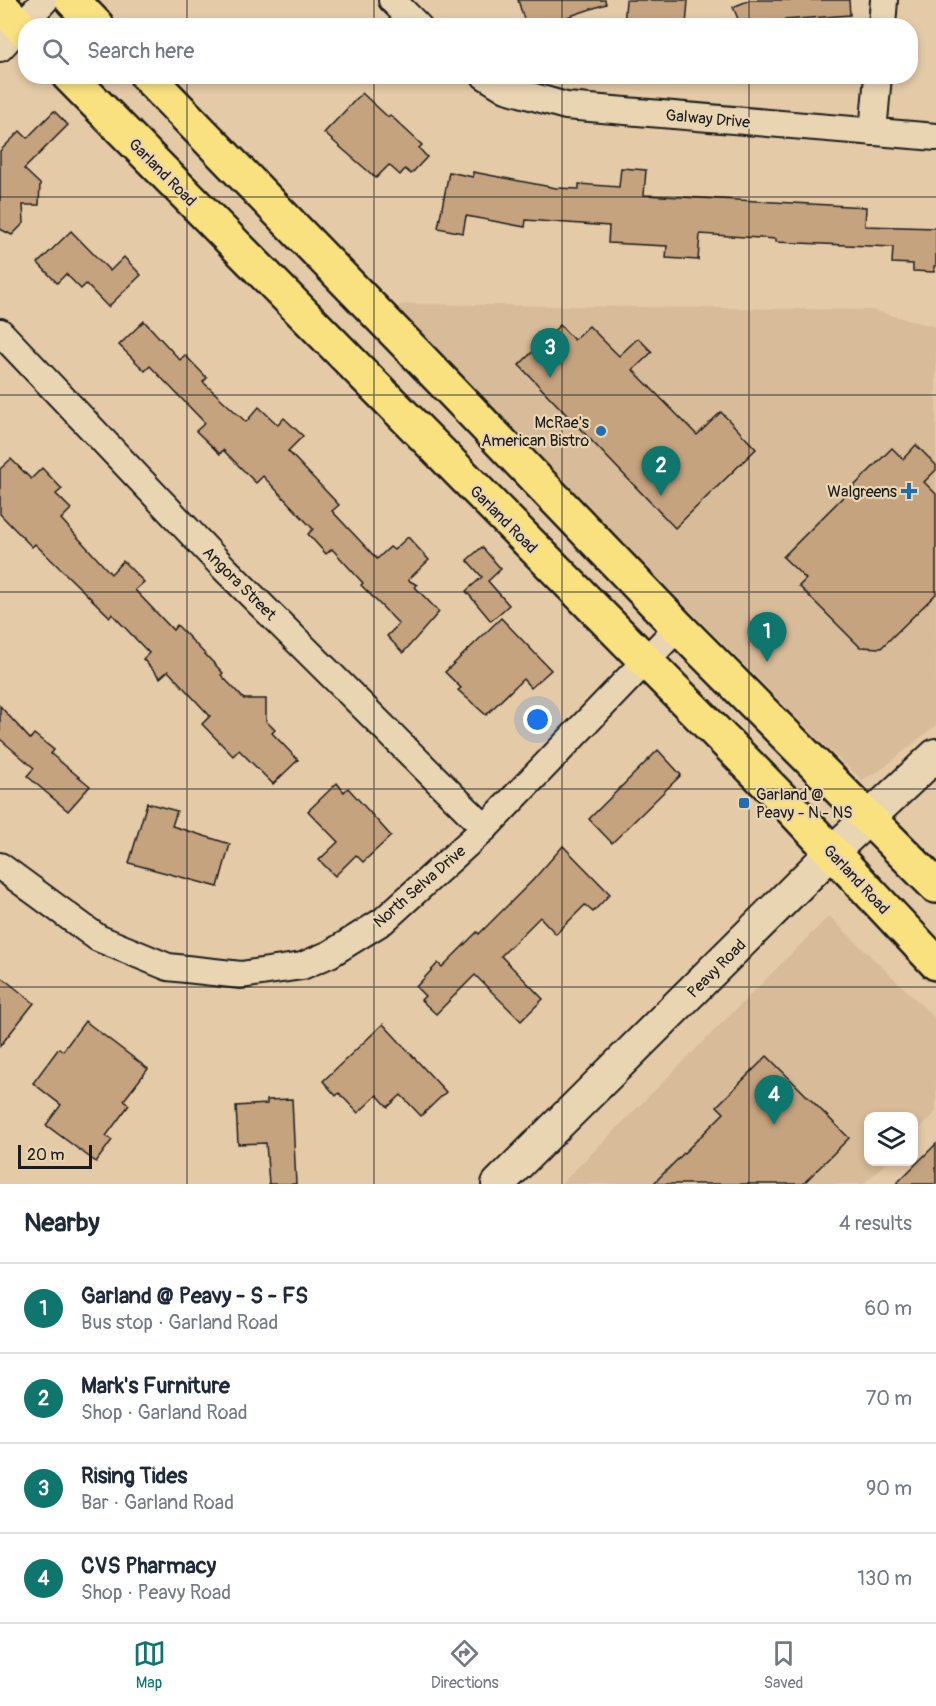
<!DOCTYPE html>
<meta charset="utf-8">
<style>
body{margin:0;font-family:Pangolin,sans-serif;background:#f2f2f3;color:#1f2937}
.controls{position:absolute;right:18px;bottom:18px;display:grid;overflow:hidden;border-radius:12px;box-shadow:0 3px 9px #0003}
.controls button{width:54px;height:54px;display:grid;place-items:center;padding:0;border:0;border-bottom:2px solid #e0e1e3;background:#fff;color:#1f2937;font:30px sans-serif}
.scale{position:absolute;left:18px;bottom:15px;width:74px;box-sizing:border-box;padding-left:6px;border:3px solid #1c1c1c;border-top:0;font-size:16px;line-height:21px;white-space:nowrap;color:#1c1c1c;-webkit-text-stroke:4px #ead5b3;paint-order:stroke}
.you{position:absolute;left:538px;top:720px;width:21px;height:21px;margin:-15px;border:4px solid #fff;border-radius:50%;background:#1a73e8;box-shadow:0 0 0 9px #1a73e833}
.badge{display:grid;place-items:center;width:39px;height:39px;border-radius:50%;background:#0f766e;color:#fff;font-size:20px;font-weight:700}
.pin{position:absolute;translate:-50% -50px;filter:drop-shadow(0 2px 3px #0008)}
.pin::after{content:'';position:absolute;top:32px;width:21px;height:18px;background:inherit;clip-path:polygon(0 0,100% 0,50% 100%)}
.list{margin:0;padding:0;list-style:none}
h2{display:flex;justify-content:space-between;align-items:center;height:78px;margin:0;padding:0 24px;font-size:26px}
h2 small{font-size:20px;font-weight:400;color:#747a83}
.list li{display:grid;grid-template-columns:39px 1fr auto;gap:18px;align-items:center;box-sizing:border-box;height:90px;padding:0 24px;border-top:2px solid #e0e1e3}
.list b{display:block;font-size:22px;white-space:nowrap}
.list p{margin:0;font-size:20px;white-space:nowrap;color:#747a83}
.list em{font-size:20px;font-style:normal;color:#747a83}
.icon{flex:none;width:33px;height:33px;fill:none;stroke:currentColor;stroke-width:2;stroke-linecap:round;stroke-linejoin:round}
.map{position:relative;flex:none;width:936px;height:1184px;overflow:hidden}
.search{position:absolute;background:#fff;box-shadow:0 3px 9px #0003;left:18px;right:18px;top:18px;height:66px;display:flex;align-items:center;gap:15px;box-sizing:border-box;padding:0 21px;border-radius:24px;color:#747a83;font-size:22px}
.sheet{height:438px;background:#fff}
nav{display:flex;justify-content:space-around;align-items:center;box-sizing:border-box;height:84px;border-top:2px solid #e0e1e3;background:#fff;font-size:16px;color:#747a83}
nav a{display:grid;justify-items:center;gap:3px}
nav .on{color:#0f766e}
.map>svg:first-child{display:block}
.built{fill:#d8bb98}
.building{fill:#c6a37f;stroke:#1c1c1c;stroke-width:1.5}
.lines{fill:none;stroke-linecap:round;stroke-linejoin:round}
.minor-casing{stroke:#1c1c1c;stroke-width:30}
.tertiary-casing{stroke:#1c1c1c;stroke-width:36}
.primary-casing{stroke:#1c1c1c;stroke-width:38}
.minor{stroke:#ead5b3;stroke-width:26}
.tertiary{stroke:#ead5b3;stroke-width:32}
.primary{stroke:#fae180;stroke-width:33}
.grid{fill:none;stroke:#1c1c1c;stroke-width:1.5;stroke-opacity:0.55}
.poi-dot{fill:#1f6fb2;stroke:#ead5b3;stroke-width:2}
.labels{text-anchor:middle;stroke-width:4.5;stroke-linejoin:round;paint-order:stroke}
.street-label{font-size:16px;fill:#1c1c1c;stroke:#ead5b3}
.poi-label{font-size:16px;fill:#1c1c1c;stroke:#ead5b3;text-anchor:end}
</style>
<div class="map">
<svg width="936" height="1184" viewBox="0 0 936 1184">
<rect width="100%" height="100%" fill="#e5caa7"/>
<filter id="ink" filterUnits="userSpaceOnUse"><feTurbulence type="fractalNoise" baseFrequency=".0167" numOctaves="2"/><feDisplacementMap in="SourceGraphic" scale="12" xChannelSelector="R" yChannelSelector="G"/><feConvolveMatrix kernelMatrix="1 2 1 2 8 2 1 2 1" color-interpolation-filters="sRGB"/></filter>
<g filter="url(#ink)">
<g class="built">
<path d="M409 304 872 310 936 327V725L881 770 862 780 827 748 399 318V305Z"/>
<path d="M829 916 936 1019V1112L914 1135V1116H868V1162H886L864 1184H561Z"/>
</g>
<g class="building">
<path d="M518 0H605L606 4 540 26H526Z"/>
<path d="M626 0H688L686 26H624Z"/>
<path d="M750 0H849L850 15 785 20 788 26H741L733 7Z"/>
<path d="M362 93 388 117 390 115 422 145 419 148 427 157 411 174 405 169 400 175 389 165 376 178 324 133Z"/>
<path d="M54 111 68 125 24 169 40 184 39 205H23L24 223 12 235 0 229V151L20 131 27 138Z"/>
<path d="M621 168 646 170 644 195 866 207 865 226 936 228V266H934V272L913 271V264L892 263 893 247 776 242V239L700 234 698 260 666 258 667 246 608 243 609 226 526 220 525 227 466 216 463 233 438 228 449 172 473 177V172L556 188 579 189V184L619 187Z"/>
<path d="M71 231 110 271 124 257 141 275 108 307 86 284 81 289 66 274 57 283 38 263Z"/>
<path d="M144 321 180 360 185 355 207 378 203 382 246 422 259 407 278 425 284 418 303 436 288 451 339 505 332 511 377 559 390 547 394 550 408 537 429 560 408 580 417 585 415 587 439 612 403 653 387 636 399 624 361 585 363 583 332 549 326 554 308 534 313 529 263 476 256 483 223 450 220 454 196 431 205 423 150 366 145 371 119 345Z"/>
<path d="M560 325 574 340 589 326 619 356 638 338 652 352 633 370 697 435 721 412 756 449 675 528 519 365Z"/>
<path d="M916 445 936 465V470L924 482 936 494V594L881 648 860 647 799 586 806 579 783 557 892 448 903 459Z"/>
<path d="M11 459 31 479 42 468 62 489 56 494 71 509 61 519 111 574 123 561 144 582 135 590 173 630 177 625 184 632 223 673 221 675 244 699H266V721L275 730 272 733 298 760 273 784 239 750 233 756 202 724 210 716 168 671 160 678 143 659 149 653 112 614 110 617 35 544 32 547 0 514V469Z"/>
<path d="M482 547 501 569 488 581 509 605 491 621 466 591 482 577 467 560Z"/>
<path d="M501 618 551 670 531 688 523 679 486 715 458 690 461 688 445 672Z"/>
<path d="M0 706 30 739 34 734 54 750 51 754 90 786 68 811 27 776 34 768 0 739Z"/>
<path d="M658 750 681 775 612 843 589 819Z"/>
<path d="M337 783 344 792 348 788 391 836 363 862 356 855 335 876 319 860 338 842 308 811Z"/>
<path d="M147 803 177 811 172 826 230 844 218 887 129 863Z"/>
<path d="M563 846 610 894 593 912 585 905 556 934 540 917 501 956 543 999 521 1021 475 975 436 1014 421 1000 425 996 416 987 438 963 442 967 477 932 479 934 533 880Z"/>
<path d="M0 976 34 1003 0 1046Z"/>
<path d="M85 1021 148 1069 124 1100 129 1105 106 1136 112 1140 96 1162 46 1125 61 1105 33 1083 59 1048 63 1051Z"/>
<path d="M383 1024 446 1092 421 1116 401 1095 388 1107 377 1095 358 1113 339 1093 336 1096 323 1081Z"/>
<path d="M767 1056 849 1138 803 1184H653L724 1113 717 1106Z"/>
<path d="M292 1099 296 1184H269L266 1143 238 1144 236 1106 267 1104V1100Z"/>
<path d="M936 1144V1184H896Z"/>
</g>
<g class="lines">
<g class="minor-casing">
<g id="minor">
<path d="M392 0 418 26"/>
<path d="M882 26 884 0"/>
<path d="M0 48 45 0"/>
<path d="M485 76 506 89 566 106 936 137"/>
<path d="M873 132 878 76"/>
<path d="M0 332 225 569 485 828"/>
<path d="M0 866 98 938 168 967 241 975 302 966 330 954 383 921 485 828 678 627"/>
</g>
</g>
<g class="tertiary-casing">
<path id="tertiary" d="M498 1184 832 852 936 755"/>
</g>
<g class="primary-casing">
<g id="primary">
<path d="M72 0 97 26"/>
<path d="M0 5 26 32"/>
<path d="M69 76 786 803 936 963"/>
<path d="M147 76 423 361 678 627 936 886"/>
</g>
</g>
<use href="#minor" class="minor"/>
<use href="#tertiary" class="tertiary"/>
<use href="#primary" class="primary"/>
</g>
</g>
<path class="grid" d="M187 0V26M374 0V26M562 0V26M749 0V26M187 76V1184M374 76V1184M562 76V1184M749 76V1184M0 197H936M0 395H936M0 592H936M0 789H936M0 987H936"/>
<g class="poi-dot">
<circle cx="601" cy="431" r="6"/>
<path d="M906 482h6v6h6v6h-6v6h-6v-6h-6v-6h6z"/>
<rect x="738" y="797" width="12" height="12" rx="3"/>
</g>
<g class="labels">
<g class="street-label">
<text transform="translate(708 118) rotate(5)" y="6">Galway Drive</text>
<text transform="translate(163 172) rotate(45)" y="6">Garland Road</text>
<text transform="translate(504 519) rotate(45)" y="6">Garland Road</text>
<text transform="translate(240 583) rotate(45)" y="6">Angora Street</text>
<text transform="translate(857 879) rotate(47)" y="6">Garland Road</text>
<text transform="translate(419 886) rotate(-41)" y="6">North Selva Drive</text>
<text transform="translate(716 968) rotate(-45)" y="6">Peavy Road</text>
</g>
<g class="poi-label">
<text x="589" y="428">McRae's<tspan x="589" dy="18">American Bistro</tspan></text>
<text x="897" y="497">Walgreens</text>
<text x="756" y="800" text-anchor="start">Garland @<tspan x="756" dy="18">Peavy - N - NS</tspan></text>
</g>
</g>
</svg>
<div class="controls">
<button><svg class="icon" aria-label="layers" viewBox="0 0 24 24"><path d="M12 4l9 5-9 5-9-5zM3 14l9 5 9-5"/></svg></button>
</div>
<div class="scale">20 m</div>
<div class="you"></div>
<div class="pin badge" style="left:767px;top:662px">1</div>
<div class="pin badge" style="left:661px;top:496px">2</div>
<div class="pin badge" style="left:550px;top:378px">3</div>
<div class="pin badge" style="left:774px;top:1125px">4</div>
<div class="search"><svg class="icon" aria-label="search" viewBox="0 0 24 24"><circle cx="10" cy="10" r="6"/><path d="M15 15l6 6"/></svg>Search here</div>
</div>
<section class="sheet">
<h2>Nearby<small>4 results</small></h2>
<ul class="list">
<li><span class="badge">1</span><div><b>Garland @ Peavy - S - FS</b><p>Bus stop · Garland Road</p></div><em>60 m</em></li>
<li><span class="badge">2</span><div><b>Mark's Furniture</b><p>Shop · Garland Road</p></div><em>70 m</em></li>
<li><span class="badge">3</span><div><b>Rising Tides</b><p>Bar · Garland Road</p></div><em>90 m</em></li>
<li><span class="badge">4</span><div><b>CVS Pharmacy</b><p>Shop · Peavy Road</p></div><em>130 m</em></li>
</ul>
</section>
<nav>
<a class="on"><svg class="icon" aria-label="map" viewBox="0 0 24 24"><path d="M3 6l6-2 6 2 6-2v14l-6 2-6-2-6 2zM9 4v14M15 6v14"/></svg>Map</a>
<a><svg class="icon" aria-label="directions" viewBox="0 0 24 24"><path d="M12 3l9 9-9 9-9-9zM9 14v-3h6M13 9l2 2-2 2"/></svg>Directions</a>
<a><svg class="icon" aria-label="saved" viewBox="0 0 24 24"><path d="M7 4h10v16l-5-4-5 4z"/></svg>Saved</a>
</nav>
